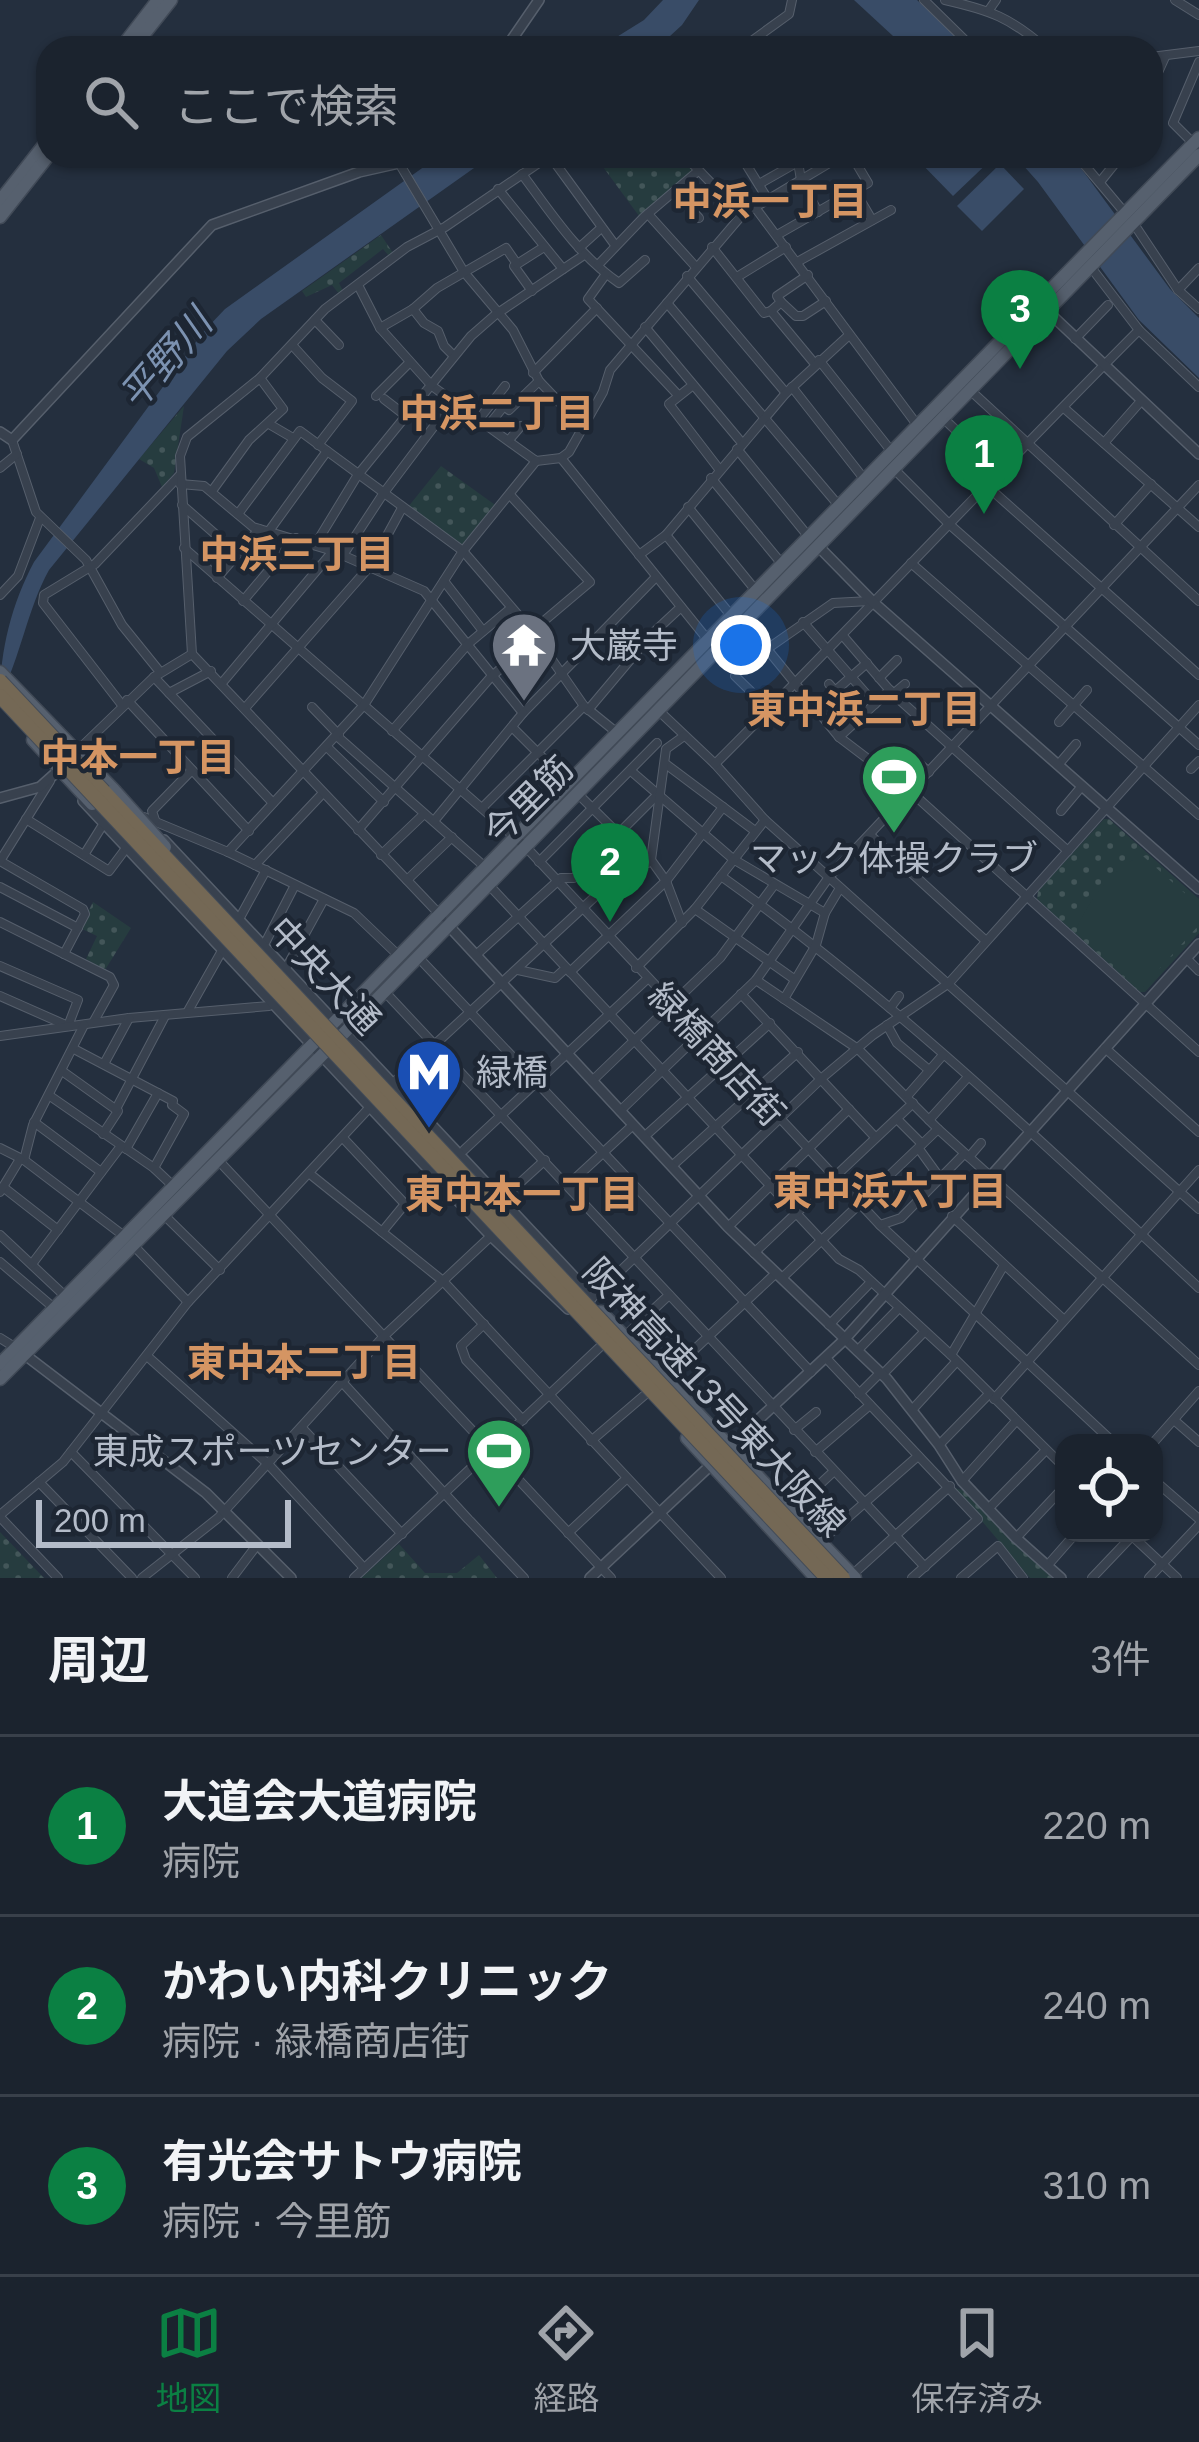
<!DOCTYPE html>
<html lang="ja">
<meta charset="utf-8">
<style>
body{margin:0;font-family:Arial,"Noto Sans JP",sans-serif;background:#282f3a;color:#f1f3f6}
.controls{position:absolute;right:36px;bottom:36px;display:grid;overflow:hidden;border-radius:24px;box-shadow:0 3px 9px #0004}
.controls button{width:108px;height:108px;display:grid;place-items:center;padding:0;border:0;border-bottom:3px solid #39404a;background:#1b232e;color:#f1f3f6;font:60px sans-serif}
.scale{position:absolute;left:36px;bottom:30px;width:255px;box-sizing:border-box;padding-left:12px;border:6px solid #b4bcc9;border-top:0;font-size:33px;line-height:42px;white-space:nowrap;color:#b4bcc9;-webkit-text-stroke:9px #1d2633;paint-order:stroke}
.you{position:absolute;left:741px;top:645px;width:42px;height:42px;margin:-30px;border:9px solid #fff;border-radius:50%;background:#1a73e8;box-shadow:0 0 0 18px #1a73e833}
.badge{display:grid;place-items:center;width:78px;height:78px;border-radius:50%;background:#0b8043;color:#fff;font-size:39px;font-weight:700}
.pin{position:absolute;translate:-50% -99px;filter:drop-shadow(0 3px 6px #0008)}
.pin::after{content:'';position:absolute;top:63px;width:42px;height:36px;background:inherit;clip-path:polygon(0 0,100% 0,50% 100%)}
.list{margin:0;padding:0;list-style:none}
h2{display:flex;justify-content:space-between;align-items:center;height:156px;margin:0;padding:0 48px;font-size:51px}
h2 small{font-size:39px;font-weight:400;color:#a0a4aa}
.list li{display:grid;grid-template-columns:78px 1fr auto;gap:36px;align-items:center;box-sizing:border-box;height:180px;padding:0 48px;border-top:3px solid #39404a}
.list b{display:block;font-size:45px;white-space:nowrap}
.list p{margin:0;font-size:39px;white-space:nowrap;color:#a0a4aa}
.list em{font-size:39px;font-style:normal;color:#a0a4aa}
.icon{flex:none;width:66px;height:66px;fill:none;stroke:currentColor;stroke-width:2;stroke-linecap:round;stroke-linejoin:round}
.map{position:relative;flex:none;width:1199px;height:1578px;overflow:hidden}
.search{position:absolute;background:#1b232e;box-shadow:0 3px 9px #0004;left:36px;right:36px;top:36px;height:132px;display:flex;align-items:center;gap:30px;box-sizing:border-box;padding:0 42px;border-radius:36px;color:#a0a4aa;font-size:45px}
.sheet{height:696px;background:#1b232e}
nav{display:flex;justify-content:space-around;align-items:center;box-sizing:border-box;height:168px;border-top:3px solid #39404a;background:#1b232e;font-size:33px;color:#a0a4aa}
nav a{display:grid;justify-items:center;gap:6px}
nav .on{color:#0b8043}
.map>svg:first-child{display:block}
.park{fill:url(#park-dots)}
.pitch{fill:#263c3f}
.water{fill:#394c67}
.lines{fill:none;stroke-linecap:round;stroke-linejoin:round}
.minor-casing{stroke:#565f6c;stroke-width:10}
.tertiary-casing{stroke:#565f6c;stroke-width:12}
.primary-casing{stroke:#414a57;stroke-width:15}
.minor{stroke:#38414e;stroke-width:8}
.tertiary{stroke:#38414e;stroke-width:9}
.primary{stroke:#56606e;stroke-width:12}
.primary-bridge-casing{stroke:#414a57;stroke-width:15;stroke-linecap:butt}
.motorway-bridge-casing{stroke:#434c59;stroke-width:16;stroke-linecap:butt}
.primary-bridge{stroke:#56606e;stroke-width:12}
.motorway-bridge{stroke:#746855;stroke-width:14}
.labels{text-anchor:middle;stroke-width:9;stroke-linejoin:round;paint-order:stroke}
.poi-label{font-size:36px;fill:#b4bcc9;stroke:#1d2633;text-anchor:start}
.street-label{font-size:36px;fill:#b4bcc9;stroke:#1d2633}
.neighbourhood-label{font-size:39px;font-weight:bold;fill:#d59563;stroke:#1d2633}
.water-label{font-size:39px;font-style:italic;fill:#7c92b1;stroke:#1d2633}
</style>
<div class="map">
<svg width="1199" height="1578" viewBox="0 0 1199 1578">
<defs>
<pattern id="park-dots" width="8" height="8" patternUnits="userSpaceOnUse" patternTransform="scale(3)"><rect width="8" height="8" fill="#263c3f"/><path d="M2 2h.1M6 6h.1" fill="none" stroke="#435659" stroke-width="1.8" stroke-linecap="round"/></pattern>
</defs>
<rect width="100%" height="100%" fill="#242f3e"/>
<g class="park">
<path d="M595 156H683L694 171 639 216Z"/>
<path d="M381 235 393 253 389 256 383 249 339 283 343 291 339 294 332 285 306 297 302 291Z"/>
<path d="M184 406 174 473 162 487 154 468 139 459Z"/>
<path d="M441 466 498 507 462 547 408 507Z"/>
<path d="M1104 819H1109L1199 899V933L1145 992H1140L1037 899 1038 891Z"/>
<path d="M93 902 131 928 105 970 86 959 97 936 80 928Z"/>
<path d="M954 1488 963 1490 1052 1578H1030Z"/>
<path d="M0 1532 44 1578H0Z"/>
<path d="M399 1544 425 1573H457L479 1555 497 1578H361Z"/>
</g>
<path class="pitch" d="M1137 857H1144L1199 906V925L1143 987 1077 927C1092 896 1108 876 1137 857Z"/>
<g class="water">
<path d="M663 0H699L682 25 657 48H599L644 20Z"/>
<path d="M854 0H917L969 48H906Z"/>
<path d="M439 156H491L261 319 227 351 49 570C27 610 21 656 0 697 0 650 12 603 34 562L204 331 225 309Z"/>
<path d="M914 156H995L953 196Z"/>
<path d="M1015 156H1072L1170 289 1199 318V378L1139 320 1038 182Z"/>
<path d="M1000 164 1024 189 982 231 957 206Z"/>
</g>
<g class="lines">
<g class="minor-casing">
<g id="minor">
<path d="M924 0 973 48"/>
<path d="M945 0C990 10 1011 18 1045 48"/>
<path d="M1175 0 1199 15"/>
<path d="M989 10 996 0"/>
<path d="M742 48 789 14 792 0"/>
<path d="M1151 57 1199 51"/>
<path d="M1151 88 1165 57"/>
<path d="M1193 143 1173 123 1199 62"/>
<path d="M550 156 615 245"/>
<path d="M685 156 742 215"/>
<path d="M741 156 767 198"/>
<path d="M797 156 801 180 818 212"/>
<path d="M1077 156 1125 213"/>
<path d="M399 163 464 272 513 330 539 381 582 426"/>
<path d="M522 174C551 213 578 255 619 283L645 260"/>
<path d="M1100 182 1121 156"/>
<path d="M759 184 796 163"/>
<path d="M498 189 563 269"/>
<path d="M855 191 872 220"/>
<path d="M674 192 699 218"/>
<path d="M754 206 918 426"/>
<path d="M648 214 695 266"/>
<path d="M1134 224 1178 290 1199 309"/>
<path d="M777 235 868 183 852 156"/>
<path d="M712 247 764 313 771 311 815 364"/>
<path d="M579 248 600 229"/>
<path d="M799 261 891 210"/>
<path d="M598 265 644 217 698 171"/>
<path d="M1090 266 1139 330 1199 387"/>
<path d="M606 274 588 299 678 395"/>
<path d="M687 276 786 393"/>
<path d="M737 277 786 247"/>
<path d="M358 285 380 328 432 386 536 461 561 458 569 452 603 392 610 370 742 215 841 156"/>
<path d="M1178 290 1199 268"/>
<path d="M532 291 514 266 544 247"/>
<path d="M781 302 796 316H803L826 301"/>
<path d="M667 303 840 507"/>
<path d="M413 309 424 323 438 331 444 346 454 356"/>
<path d="M771 311 781 302 777 296 808 275"/>
<path d="M315 320 339 345"/>
<path d="M645 327 742 443"/>
<path d="M380 328 413 309 437 288 506 248 517 264"/>
<path d="M1075 339 1108 305"/>
<path d="M293 346 322 378 352 401 318 445"/>
<path d="M819 360 892 452"/>
<path d="M533 373 597 308"/>
<path d="M693 385 669 404 719 469"/>
<path d="M792 387 865 480"/>
<path d="M971 391 1199 601"/>
<path d="M376 396 409 363"/>
<path d="M384 399 406 416"/>
<path d="M1064 408 1199 527"/>
<path d="M943 418 1000 472"/>
<path d="M479 419 505 386"/>
<path d="M269 424 293 438"/>
<path d="M488 426 504 406 509 410 539 381"/>
<path d="M12 440 36 512 86 560 122 625 160 672"/>
<path d="M509 440 521 426"/>
<path d="M1104 443 1141 401"/>
<path d="M737 449 808 536"/>
<path d="M561 458 716 650"/>
<path d="M0 468 17 454"/>
<path d="M894 469 949 524 1199 745"/>
<path d="M711 478 782 564"/>
<path d="M180 484 204 486 253 527 333 551 424 591 523 713 656 577"/>
<path d="M987 486 1199 675"/>
<path d="M212 491 249 440 283 409 260 378"/>
<path d="M511 496 590 582 532 631"/>
<path d="M182 505 238 554"/>
<path d="M688 507 757 592"/>
<path d="M238 514 300 431 463 551 532 631 584 706 616 732"/>
<path d="M1114 525 1151 484"/>
<path d="M269 531 327 451"/>
<path d="M666 535 733 618 767 649 839 737 910 791 1199 1052"/>
<path d="M315 545 357 476 471 336 495 315 584 255"/>
<path d="M184 548 525 846 880 1225 1114 1443"/>
<path d="M343 555 383 494 453 401"/>
<path d="M639 555 666 535 786 393 848 336"/>
<path d="M911 563 1199 815"/>
<path d="M217 578 259 529"/>
<path d="M444 581 483 631"/>
<path d="M0 595 18 576 40 518"/>
<path d="M243 601 296 538"/>
<path d="M803 622 875 704"/>
<path d="M844 637 893 694 1068 851"/>
<path d="M767 649 833 603 870 601"/>
<path d="M735 676 770 710"/>
<path d="M154 677 273 803"/>
<path d="M879 678 897 660"/>
<path d="M222 683 333 551"/>
<path d="M829 684 835 691 867 663"/>
<path d="M169 693 211 671"/>
<path d="M893 694 905 684"/>
<path d="M127 700 249 831"/>
<path d="M122 705 43 603 44 595 95 564 180 475"/>
<path d="M246 707 371 565 402 508"/>
<path d="M312 707 339 735"/>
<path d="M588 710 652 634 681 607"/>
<path d="M659 711 715 764 765 820 1199 1209"/>
<path d="M1059 722 1087 690"/>
<path d="M512 727 569 784"/>
<path d="M392 731 468 644 511 608"/>
<path d="M338 737 485 867"/>
<path d="M839 737 890 690"/>
<path d="M328 748 384 802"/>
<path d="M75 753 154 677 192 654"/>
<path d="M908 754 929 772"/>
<path d="M715 764C858 621 996 473 1139 330"/>
<path d="M667 765 755 831"/>
<path d="M1058 765 1076 744"/>
<path d="M1191 769 1199 761"/>
<path d="M631 771 733 859 825 913"/>
<path d="M577 793 648 863"/>
<path d="M483 807 584 706"/>
<path d="M1061 811 1082 786"/>
<path d="M144 817 228 852 354 913 398 955"/>
<path d="M26 819 109 871 127 847"/>
<path d="M155 820 152 811 192 770"/>
<path d="M434 821 523 713"/>
<path d="M358 830 490 678 536 637"/>
<path d="M870 835 986 941"/>
<path d="M228 852 364 705 463 551 536 461"/>
<path d="M84 855 104 823"/>
<path d="M381 855 424 814"/>
<path d="M651 860 666 881 682 923"/>
<path d="M0 861 83 909 85 914 64 954"/>
<path d="M0 861 50 781"/>
<path d="M539 862 657 743"/>
<path d="M255 865 323 793"/>
<path d="M721 876C892 998 1045 1145 1199 1288"/>
<path d="M407 880 452 837"/>
<path d="M488 884 839 1259 859 1270 951 1355 1064 1467"/>
<path d="M0 887 78 928"/>
<path d="M695 909 794 979"/>
<path d="M442 917 192 654 180 456 187 437 260 378 325 309 407 247 445 227 549 156"/>
<path d="M238 921 266 870"/>
<path d="M0 922 110 977 114 985 94 1021"/>
<path d="M263 947 295 885"/>
<path d="M476 955 561 878H574L657 795"/>
<path d="M418 957 811 1372"/>
<path d="M1186 958 1199 971"/>
<path d="M0 966 78 1000 68 1026 0 996"/>
<path d="M636 968 695 909 765 820"/>
<path d="M285 970 324 899"/>
<path d="M518 970 555 978 566 968"/>
<path d="M570 972 666 881 723 807"/>
<path d="M756 980 858 1049 938 1129 1199 1365"/>
<path d="M385 992 925 1567"/>
<path d="M741 994 875 1137"/>
<path d="M784 999 816 945 825 913 840 888"/>
<path d="M890 1008 899 996"/>
<path d="M188 1011 223 949"/>
<path d="M887 1025 897 1043 929 1070"/>
<path d="M0 1036 129 1018 269 1006 272 1002"/>
<path d="M1105 1048 1199 1132"/>
<path d="M74 1049 173 1101 172 1105 184 1114 154 1168"/>
<path d="M104 1064 129 1018"/>
<path d="M62 1071 118 1111 103 1134"/>
<path d="M592 1081 720 958 774 885"/>
<path d="M392 1084 613 880 651 860 666 749 684 736"/>
<path d="M908 1095 943 1055"/>
<path d="M50 1096 154 1168 172 1185"/>
<path d="M116 1109 165 1016"/>
<path d="M620 1111 756 980 829 877 1199 485"/>
<path d="M898 1120 922 1144"/>
<path d="M929 1120 968 1077"/>
<path d="M34 1122 101 1172"/>
<path d="M644 1137 770 1023"/>
<path d="M343 1138 405 1204 382 1232"/>
<path d="M0 1148 24 1160 124 1236"/>
<path d="M126 1149 158 1093"/>
<path d="M919 1149 940 1178"/>
<path d="M464 1150 647 979"/>
<path d="M969 1157 981 1143"/>
<path d="M24 1160 33 1125 84 1025"/>
<path d="M218 1160 611 1578"/>
<path d="M672 1166 798 1052"/>
<path d="M310 1174 443 1281 721 1578"/>
<path d="M568 1185 633 1125"/>
<path d="M3 1187 58 1230"/>
<path d="M0 1192 20 1159"/>
<path d="M500 1201 545 1160"/>
<path d="M163 1214 220 1270"/>
<path d="M952 1216 1064 1320"/>
<path d="M880 1225 901 1218 964 1154"/>
<path d="M728 1227 849 1109"/>
<path d="M0 1235 65 1296"/>
<path d="M133 1245 188 1302"/>
<path d="M754 1253 913 1103"/>
<path d="M0 1262 54 1308"/>
<path d="M32 1264 121 1146"/>
<path d="M782 1278 938 1129"/>
<path d="M590 1300 822 1078 873 1035 949 983 1199 705"/>
<path d="M484 1324 461 1346 466 1360 523 1420"/>
<path d="M829 1325 871 1282"/>
<path d="M625 1336 669 1295"/>
<path d="M0 1338 16 1348"/>
<path d="M857 1351 899 1308"/>
<path d="M951 1355 1004 1265"/>
<path d="M147 1356 268 1464 364 1568"/>
<path d="M826 1358 978 1519 912 1578"/>
<path d="M882 1375 924 1332"/>
<path d="M665 1377 775 1274"/>
<path d="M342 1382 468 1519"/>
<path d="M859 1394 880 1373"/>
<path d="M994 1399 1199 1170"/>
<path d="M912 1410 956 1362"/>
<path d="M1174 1420 1199 1442"/>
<path d="M302 1428 402 1534"/>
<path d="M794 1430 816 1412"/>
<path d="M591 1441 647 1393"/>
<path d="M1153 1443 1199 1391"/>
<path d="M939 1445 988 1395"/>
<path d="M71 1452 195 1578"/>
<path d="M815 1452 870 1405"/>
<path d="M1154 1480 1199 1519"/>
<path d="M962 1481 1016 1421"/>
<path d="M39 1482 132 1578"/>
<path d="M988 1509 1046 1450"/>
<path d="M791 1511 833 1472"/>
<path d="M0 1515 63 1462 188 1302 371 1106"/>
<path d="M0 1517 58 1578"/>
<path d="M470 1521 524 1578"/>
<path d="M568 1533 626 1479"/>
<path d="M1129 1533 1177 1578"/>
<path d="M1016 1538 1064 1487"/>
<path d="M821 1541 918 1456"/>
<path d="M1047 1566 1076 1533"/>
<path d="M852 1575 950 1486"/>
<path d="M142 1578 218 1518 384 1336 491 1236"/>
<path d="M232 1578 257 1545"/>
<path d="M354 1578 602 1345"/>
<path d="M961 1578 998 1546 1023 1578"/>
<path d="M1092 1578 1132 1536"/>
<path d="M1149 1578 1199 1525"/>
</g>
</g>
<g class="tertiary-casing">
<g id="tertiary">
<path d="M506 48 539 0"/>
<path d="M1043 307 1199 454"/>
<path d="M0 432 12 440 212 225 359 172 399 163 407 156"/>
<path d="M818 546 874 603 1199 889"/>
<path d="M0 798 40 787 59 770 62 774"/>
<path d="M83 801 491 1236 568 1309"/>
<path d="M164 840 577 1280 590 1300"/>
<path d="M447 924 728 1227 887 1379 939 1445 962 1481 1016 1538 1061 1578"/>
<path d="M20 1351 206 1493 291 1578"/>
<path d="M728 1448 843 1341 1199 944"/>
<path d="M590 1578 712 1464"/>
</g>
</g>
<g class="primary-casing">
<g id="primary">
<path d="M121 48 158 0"/>
<path d="M133 48 171 0"/>
<path d="M0 201 48 140"/>
<path d="M0 217 48 156"/>
<path d="M0 672 114 790"/>
<path d="M33 740 92 804"/>
<path d="M601 1312 855 1578"/>
<path d="M0 1364 1199 138"/>
<path d="M0 1379 344 1033 1199 155"/>
<path d="M687 1438 816 1578"/>
</g>
</g>
<use href="#minor" class="minor"/>
<use href="#tertiary" class="tertiary"/>
<use href="#primary" class="primary"/>
<g class="primary-bridge-casing">
<path id="primary-bridge" d="M114 790 165 847"/>
</g>
<g class="motorway-bridge-casing">
<g id="motorway-bridge">
<path d="M0 681 843 1578"/>
<path d="M0 696 827 1578"/>
</g>
</g>
<use href="#primary-bridge" class="primary-bridge"/>
<use href="#motorway-bridge" class="motorway-bridge"/>
</g>
<defs>
<g id="temple-pin" transform="scale(3.45)"><path d="M0 17L-7.5 6A9.5 9.5 0 1 1 7.5 6Z" fill="#6b7280" stroke="#1d2633"/><path d="M0-6L5-2H3V0L6.5 2.5H4V6H1.5V3h-3V6H-4V2.5H-6.5L-3 0V-2H-5Z" fill="#fff"/></g>
<g id="stadium-pin" transform="scale(3.45)"><path d="M0 17L-7.5 6A9.5 9.5 0 1 1 7.5 6Z" fill="#2e9e5b" stroke="#1d2633"/><path d="M0-5a6.5 5 0 1 0 0 10a6.5 5 0 1 0 0-10ZM-3.5-1.8h7v3.6h-7Z" fill="#fff"/></g>
<g id="metro-pin" transform="scale(3.45)"><path d="M0 17L-7.5 6A9.5 9.5 0 1 1 7.5 6Z" fill="#1a4fb4" stroke="#1d2633"/><path d="M-5.5 5V-5H-3L0 0L3-5H5.5V5H3V-.5L0 4L-3-.5V5Z" fill="#fff"/></g>
</defs>
<g fill-rule="evenodd">
<use href="#temple-pin" x="524" y="645"/>
<use href="#stadium-pin" x="894" y="777"/>
<use href="#metro-pin" x="429" y="1072"/>
<use href="#stadium-pin" x="499" y="1451"/>
</g>
<g class="labels">
<g class="poi-label">
<text x="570" y="658">大巌寺</text>
<text x="894" y="871" text-anchor="middle">マック体操クラブ</text>
<text x="476" y="1085">緑橋</text>
<text x="452" y="1464" text-anchor="end">東成スポーツセンター</text>
</g>
<g class="street-label">
<text transform="translate(528 800) rotate(-45)" y="13">今里筋</text>
<text transform="translate(325 975) rotate(47)" y="13">中央大通</text>
<text transform="translate(717 1054) rotate(47)" y="13">緑橋商店街</text>
<text transform="translate(715 1397) rotate(47)" y="13">阪神高速13号東大阪線</text>
</g>
<g class="neighbourhood-label">
<text x="770" y="215">中浜一丁目</text>
<text x="497" y="427">中浜二丁目</text>
<text x="297" y="568">中浜三丁目</text>
<text x="864" y="723">東中浜二丁目</text>
<text x="138" y="771">中本一丁目</text>
<text x="890" y="1205">東中浜六丁目</text>
<text x="522" y="1208">東中本一丁目</text>
<text x="304" y="1376">東中本二丁目</text>
</g>
<g class="water-label">
<text transform="translate(165 359) rotate(-49)" y="14">平野川</text>
</g>
</g>
</svg>
<div class="controls">
<button><svg class="icon" aria-label="locate" viewBox="0 0 24 24"><circle cx="12" cy="12" r="6"/><path d="M12 2v4M12 18v4M2 12h4M18 12h4"/></svg></button>
</div>
<div class="scale">200 m</div>
<div class="you"></div>
<div class="pin badge" style="left:984px;top:514px">1</div>
<div class="pin badge" style="left:610px;top:922px">2</div>
<div class="pin badge" style="left:1020px;top:369px">3</div>
<div class="search"><svg class="icon" aria-label="search" viewBox="0 0 24 24"><circle cx="10" cy="10" r="6"/><path d="M15 15l6 6"/></svg>ここで検索</div>
</div>
<section class="sheet">
<h2>周辺<small>3件</small></h2>
<ul class="list">
<li><span class="badge">1</span><div><b>大道会大道病院</b><p>病院</p></div><em>220 m</em></li>
<li><span class="badge">2</span><div><b>かわい内科クリニック</b><p>病院 · 緑橋商店街</p></div><em>240 m</em></li>
<li><span class="badge">3</span><div><b>有光会サトウ病院</b><p>病院 · 今里筋</p></div><em>310 m</em></li>
</ul>
</section>
<nav>
<a class="on"><svg class="icon" aria-label="map" viewBox="0 0 24 24"><path d="M3 6l6-2 6 2 6-2v14l-6 2-6-2-6 2zM9 4v14M15 6v14"/></svg>地図</a>
<a><svg class="icon" aria-label="directions" viewBox="0 0 24 24"><path d="M12 3l9 9-9 9-9-9zM9 14v-3h6M13 9l2 2-2 2"/></svg>経路</a>
<a><svg class="icon" aria-label="saved" viewBox="0 0 24 24"><path d="M7 4h10v16l-5-4-5 4z"/></svg>保存済み</a>
</nav>
